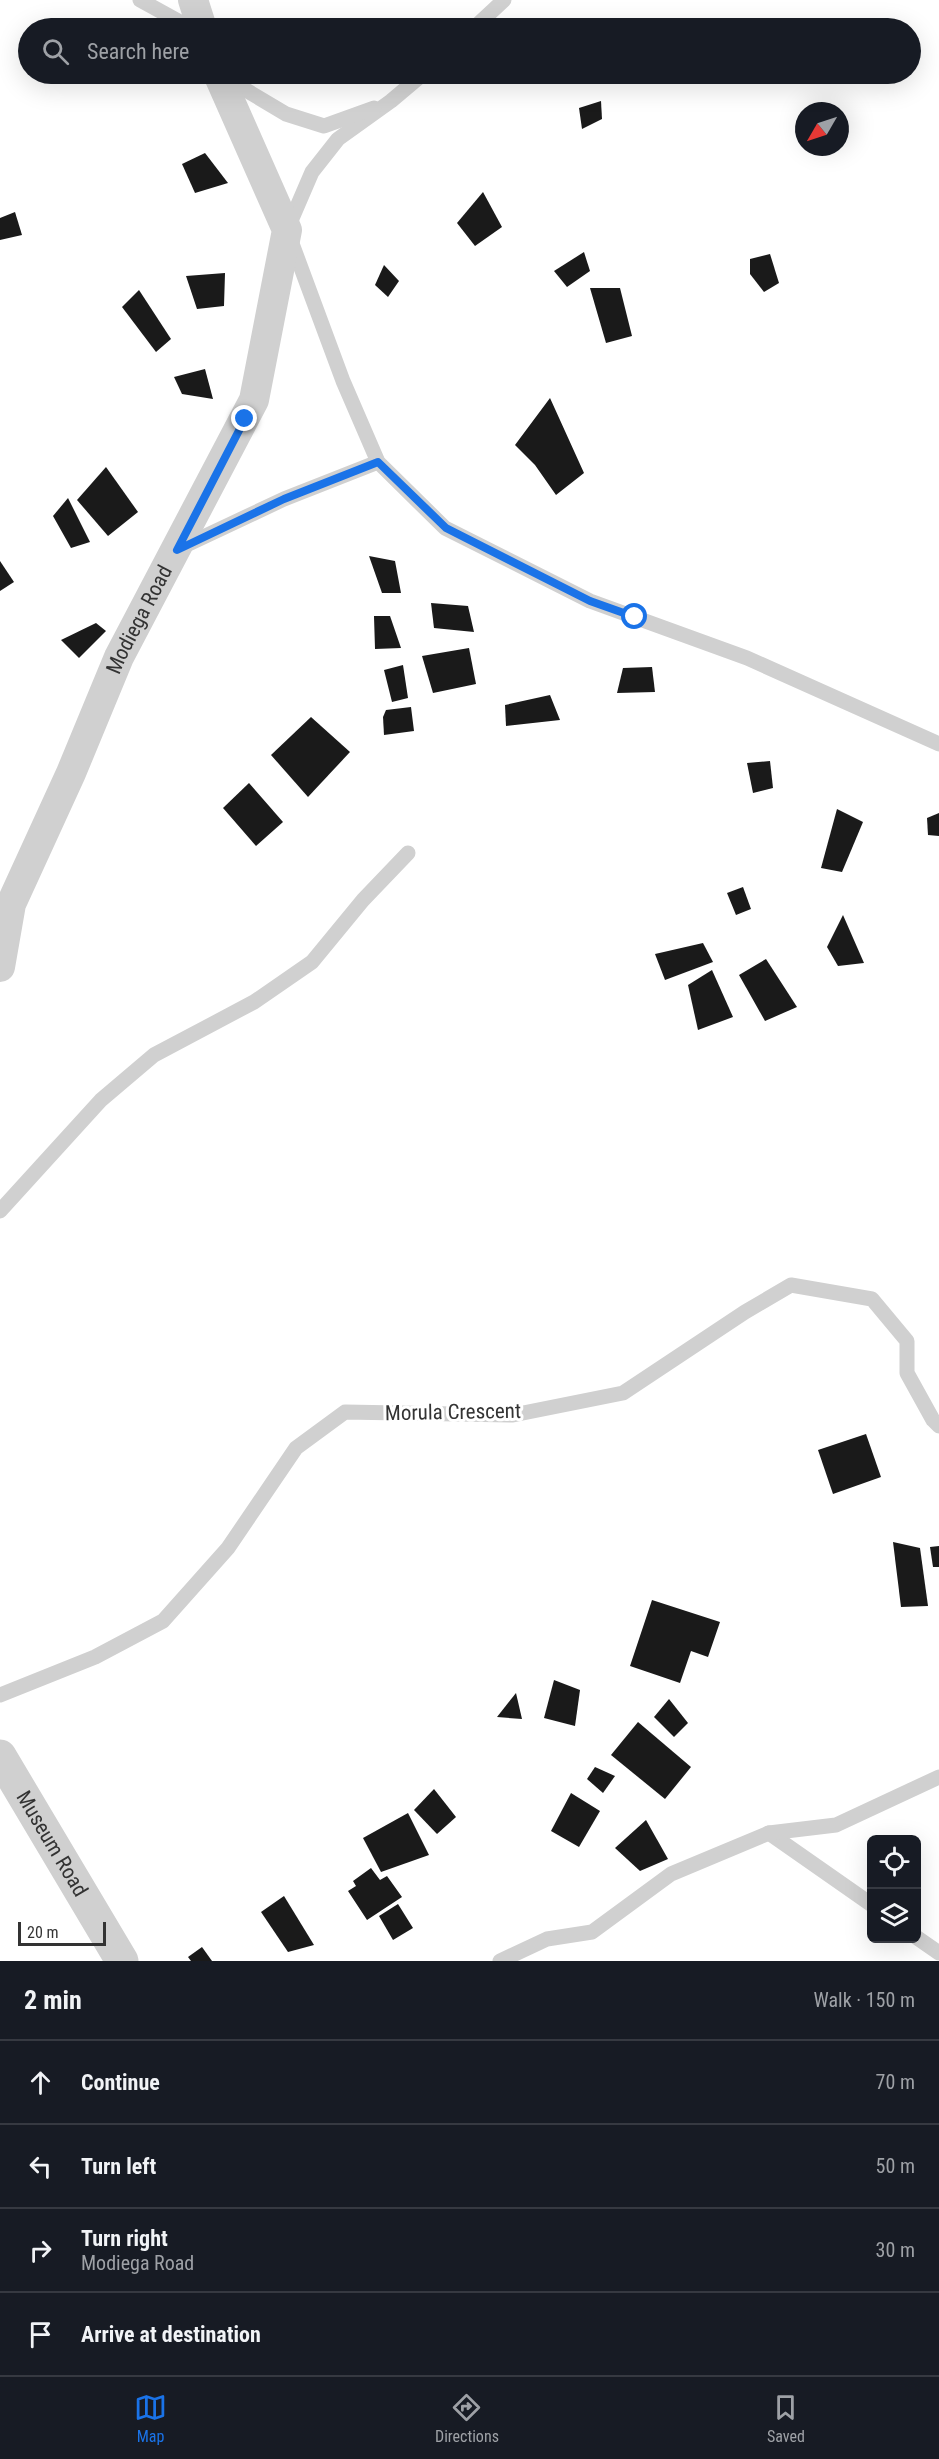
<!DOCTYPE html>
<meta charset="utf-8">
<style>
body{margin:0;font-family:"Roboto Condensed",sans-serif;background:#242831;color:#f1f3f6}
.controls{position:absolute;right:18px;bottom:18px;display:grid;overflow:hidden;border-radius:9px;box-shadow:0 6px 24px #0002}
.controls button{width:54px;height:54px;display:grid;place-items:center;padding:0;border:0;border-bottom:2px solid #363941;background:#171b24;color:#f1f3f6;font:30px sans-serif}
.compass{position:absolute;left:795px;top:102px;width:54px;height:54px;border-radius:50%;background:#171b24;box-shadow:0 6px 24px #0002;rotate:231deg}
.scale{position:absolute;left:18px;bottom:15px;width:88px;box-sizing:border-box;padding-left:6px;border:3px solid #333;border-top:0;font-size:16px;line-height:21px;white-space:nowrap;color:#333;-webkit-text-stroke:4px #fff;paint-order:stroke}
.stop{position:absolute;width:18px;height:18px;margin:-14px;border:4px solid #1a73e8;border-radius:50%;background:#fff}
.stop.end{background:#1a73e8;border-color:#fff;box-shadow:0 2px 6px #0008}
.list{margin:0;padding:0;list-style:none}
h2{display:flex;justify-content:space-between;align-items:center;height:78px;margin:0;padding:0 24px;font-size:26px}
h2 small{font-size:20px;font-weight:400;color:#9ea1a6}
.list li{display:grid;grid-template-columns:39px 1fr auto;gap:18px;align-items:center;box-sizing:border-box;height:84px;padding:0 24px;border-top:2px solid #363941}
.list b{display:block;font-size:22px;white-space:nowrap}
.list p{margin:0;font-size:20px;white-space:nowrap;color:#9ea1a6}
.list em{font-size:20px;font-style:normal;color:#9ea1a6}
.icon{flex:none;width:33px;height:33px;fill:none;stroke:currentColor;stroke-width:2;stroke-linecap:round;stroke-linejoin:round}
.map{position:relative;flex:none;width:939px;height:1961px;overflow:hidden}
.search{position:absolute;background:#171b24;box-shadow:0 6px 24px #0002;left:18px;right:18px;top:18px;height:66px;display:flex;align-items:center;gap:15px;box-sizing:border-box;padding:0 21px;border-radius:33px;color:#9ea1a6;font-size:22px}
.sheet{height:414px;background:#171b24}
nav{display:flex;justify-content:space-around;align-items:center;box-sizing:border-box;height:84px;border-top:2px solid #363941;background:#171b24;font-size:16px;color:#9ea1a6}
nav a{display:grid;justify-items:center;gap:3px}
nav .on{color:#1a73e8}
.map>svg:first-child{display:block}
.building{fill:#1a1a1a}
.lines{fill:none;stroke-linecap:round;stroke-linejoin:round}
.service{stroke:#d0d0d0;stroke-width:15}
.minor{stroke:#d0d0d0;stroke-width:30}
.tertiary{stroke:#d0d0d0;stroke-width:33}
.route{stroke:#1a73e8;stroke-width:8}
.labels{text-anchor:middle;stroke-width:6;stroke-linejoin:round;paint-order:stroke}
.street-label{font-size:21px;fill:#333;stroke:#fff}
</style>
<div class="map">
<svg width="939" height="1961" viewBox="0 0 939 1961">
<rect width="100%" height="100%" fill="#fff"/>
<g class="building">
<path d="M601 101 602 119 582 129 579 108Z"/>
<path d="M205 153 228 183 195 193 182 164Z"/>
<path d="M483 192 502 227 475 246 457 223Z"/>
<path d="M15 212 22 235 0 240V218Z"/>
<path d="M584 252 590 271 567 287 554 271Z"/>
<path d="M770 254 779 283 764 292 750 274V259Z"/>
<path d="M384 265 399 281 388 297 375 285Z"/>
<path d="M225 273 224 306 197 309 186 276Z"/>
<path d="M590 288H620L632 336 606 343Z"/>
<path d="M139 290 171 339 156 352 122 307Z"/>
<path d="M205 369 213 399 182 394 174 377Z"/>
<path d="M550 398 584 473 556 495 535 465 515 445Z"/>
<path d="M106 467 138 512 108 536 77 500Z"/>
<path d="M68 498 90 542 71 548 53 516Z"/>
<path d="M369 556 395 561 401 593H382Z"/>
<path d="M0 561 14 582 0 591Z"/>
<path d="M431 603 468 606 474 632 434 628Z"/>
<path d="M374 616H390L401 648 375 649Z"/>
<path d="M96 623 106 631 79 658 61 640Z"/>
<path d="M469 648 476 684 433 693 422 656Z"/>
<path d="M403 665 408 698 392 702 384 670Z"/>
<path d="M652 667 655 692 617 693 623 668Z"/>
<path d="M550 695 560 720 506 726 505 705Z"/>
<path d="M411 707 414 731 384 735 383 717 386 710Z"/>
<path d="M311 717 350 752 308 797 271 755Z"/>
<path d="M770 761 773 788 753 793 747 763Z"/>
<path d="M249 783 283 822 256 846 223 808Z"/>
<path d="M837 809 863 822 842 872 821 868Z"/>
<path d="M939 813V836L928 835 927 818Z"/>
<path d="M743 887 751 909 736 915 727 893Z"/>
<path d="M843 915 864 963 838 966 827 947Z"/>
<path d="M703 943 713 962 665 980 655 954Z"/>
<path d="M766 959 797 1007 765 1021 739 975Z"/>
<path d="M712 970 733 1017 698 1030 688 985Z"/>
<path d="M866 1434 881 1477 833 1494 818 1450Z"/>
<path d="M893 1542 920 1548 928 1606 901 1607Z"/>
<path d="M939 1546V1567H933L930 1547Z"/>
<path d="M652 1600 720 1622 708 1657 691 1651 680 1683 630 1666Z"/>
<path d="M554 1680 580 1690 575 1726 544 1718Z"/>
<path d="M516 1693 522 1719 497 1717Z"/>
<path d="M669 1699 688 1723 674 1737 654 1717Z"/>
<path d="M638 1722 691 1767 665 1799 611 1755Z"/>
<path d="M595 1767 615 1776 603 1793 587 1779Z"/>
<path d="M434 1789 456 1817 437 1834 414 1810Z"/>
<path d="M571 1793 600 1811 579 1847 551 1831Z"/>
<path d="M408 1813 429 1855 381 1872 363 1838Z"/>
<path d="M646 1820 668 1859 640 1871 615 1848Z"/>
<path d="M371 1868 380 1880 387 1876 402 1897 367 1920 348 1891 356 1886 353 1881Z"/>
<path d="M284 1896 314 1945 288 1952 261 1912Z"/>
<path d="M398 1904 413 1928 393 1940 379 1916Z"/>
<path d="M202 1947 212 1961H191L188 1957Z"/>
</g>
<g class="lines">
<g class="service">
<path d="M140 0 191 28"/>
<path d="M474 28 504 0"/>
<path d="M423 74 391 101 338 139 312 172 287 230 343 381 378 462 445 528 590 601 747 658 939 744"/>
<path d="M224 77 286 114 324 126 374 108"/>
<path d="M180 548 284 499 378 462"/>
<path d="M0 1211 101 1100 154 1055 254 1002 312 962 363 900 408 853"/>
<path d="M0 1695 95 1657 163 1621 228 1548 296 1448 345 1412 513 1415 623 1393 745 1312 791 1285 872 1299 907 1341V1373L933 1420 939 1426"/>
<path d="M769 1833 872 1905"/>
<path d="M916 1937 939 1953"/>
<path d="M500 1961 547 1939 592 1932 671 1874 769 1833 836 1825 939 1777"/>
</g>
<g class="minor">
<path d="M193 0 202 28"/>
<path id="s1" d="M0 967 11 904 71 773 119 657 254 400 287 230 218 74"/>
</g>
<path class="tertiary" id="s2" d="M0 1756 122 1961"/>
</g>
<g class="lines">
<path class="route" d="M245 419 177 550 284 499 378 462 446 528 590 601 635 617"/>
</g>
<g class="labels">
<g class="street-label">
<text dy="7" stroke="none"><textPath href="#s1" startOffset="376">Modiega Road</textPath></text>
<text transform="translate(453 1412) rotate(-1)" y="7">Morula Crescent</text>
<text dy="7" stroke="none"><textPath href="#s2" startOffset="102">Museum Road</textPath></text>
</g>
</g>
</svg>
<div class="controls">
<button><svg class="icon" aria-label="locate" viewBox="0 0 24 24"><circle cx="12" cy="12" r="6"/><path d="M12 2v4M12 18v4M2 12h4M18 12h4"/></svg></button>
<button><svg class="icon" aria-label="layers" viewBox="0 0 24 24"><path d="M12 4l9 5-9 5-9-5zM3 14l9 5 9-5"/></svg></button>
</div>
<svg class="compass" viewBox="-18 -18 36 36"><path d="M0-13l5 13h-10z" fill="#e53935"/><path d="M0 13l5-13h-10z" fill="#9ea1a6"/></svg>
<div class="scale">20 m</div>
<div class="stop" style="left:635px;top:617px"></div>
<div class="stop end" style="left:245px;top:419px"></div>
<div class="search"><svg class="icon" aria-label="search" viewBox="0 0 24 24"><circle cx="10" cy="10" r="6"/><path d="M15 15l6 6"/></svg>Search here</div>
</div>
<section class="sheet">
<h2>2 min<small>Walk · 150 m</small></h2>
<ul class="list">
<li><svg class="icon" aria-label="ahead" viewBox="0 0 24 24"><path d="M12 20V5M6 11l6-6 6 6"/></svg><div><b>Continue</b></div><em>70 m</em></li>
<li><svg class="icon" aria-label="left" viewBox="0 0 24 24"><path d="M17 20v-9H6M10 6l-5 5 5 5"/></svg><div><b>Turn left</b></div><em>50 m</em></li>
<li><svg class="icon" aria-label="right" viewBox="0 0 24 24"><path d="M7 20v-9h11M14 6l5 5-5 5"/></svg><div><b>Turn right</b><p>Modiega Road</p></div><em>30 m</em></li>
<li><svg class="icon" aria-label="arrive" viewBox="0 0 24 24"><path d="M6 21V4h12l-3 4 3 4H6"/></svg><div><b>Arrive at destination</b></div></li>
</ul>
</section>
<nav>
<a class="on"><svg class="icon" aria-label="map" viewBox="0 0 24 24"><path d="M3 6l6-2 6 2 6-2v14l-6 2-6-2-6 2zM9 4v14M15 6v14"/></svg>Map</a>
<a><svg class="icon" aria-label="directions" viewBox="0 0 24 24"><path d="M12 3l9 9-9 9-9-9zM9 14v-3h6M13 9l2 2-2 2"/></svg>Directions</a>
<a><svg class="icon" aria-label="saved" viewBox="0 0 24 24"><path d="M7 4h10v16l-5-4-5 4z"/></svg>Saved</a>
</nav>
